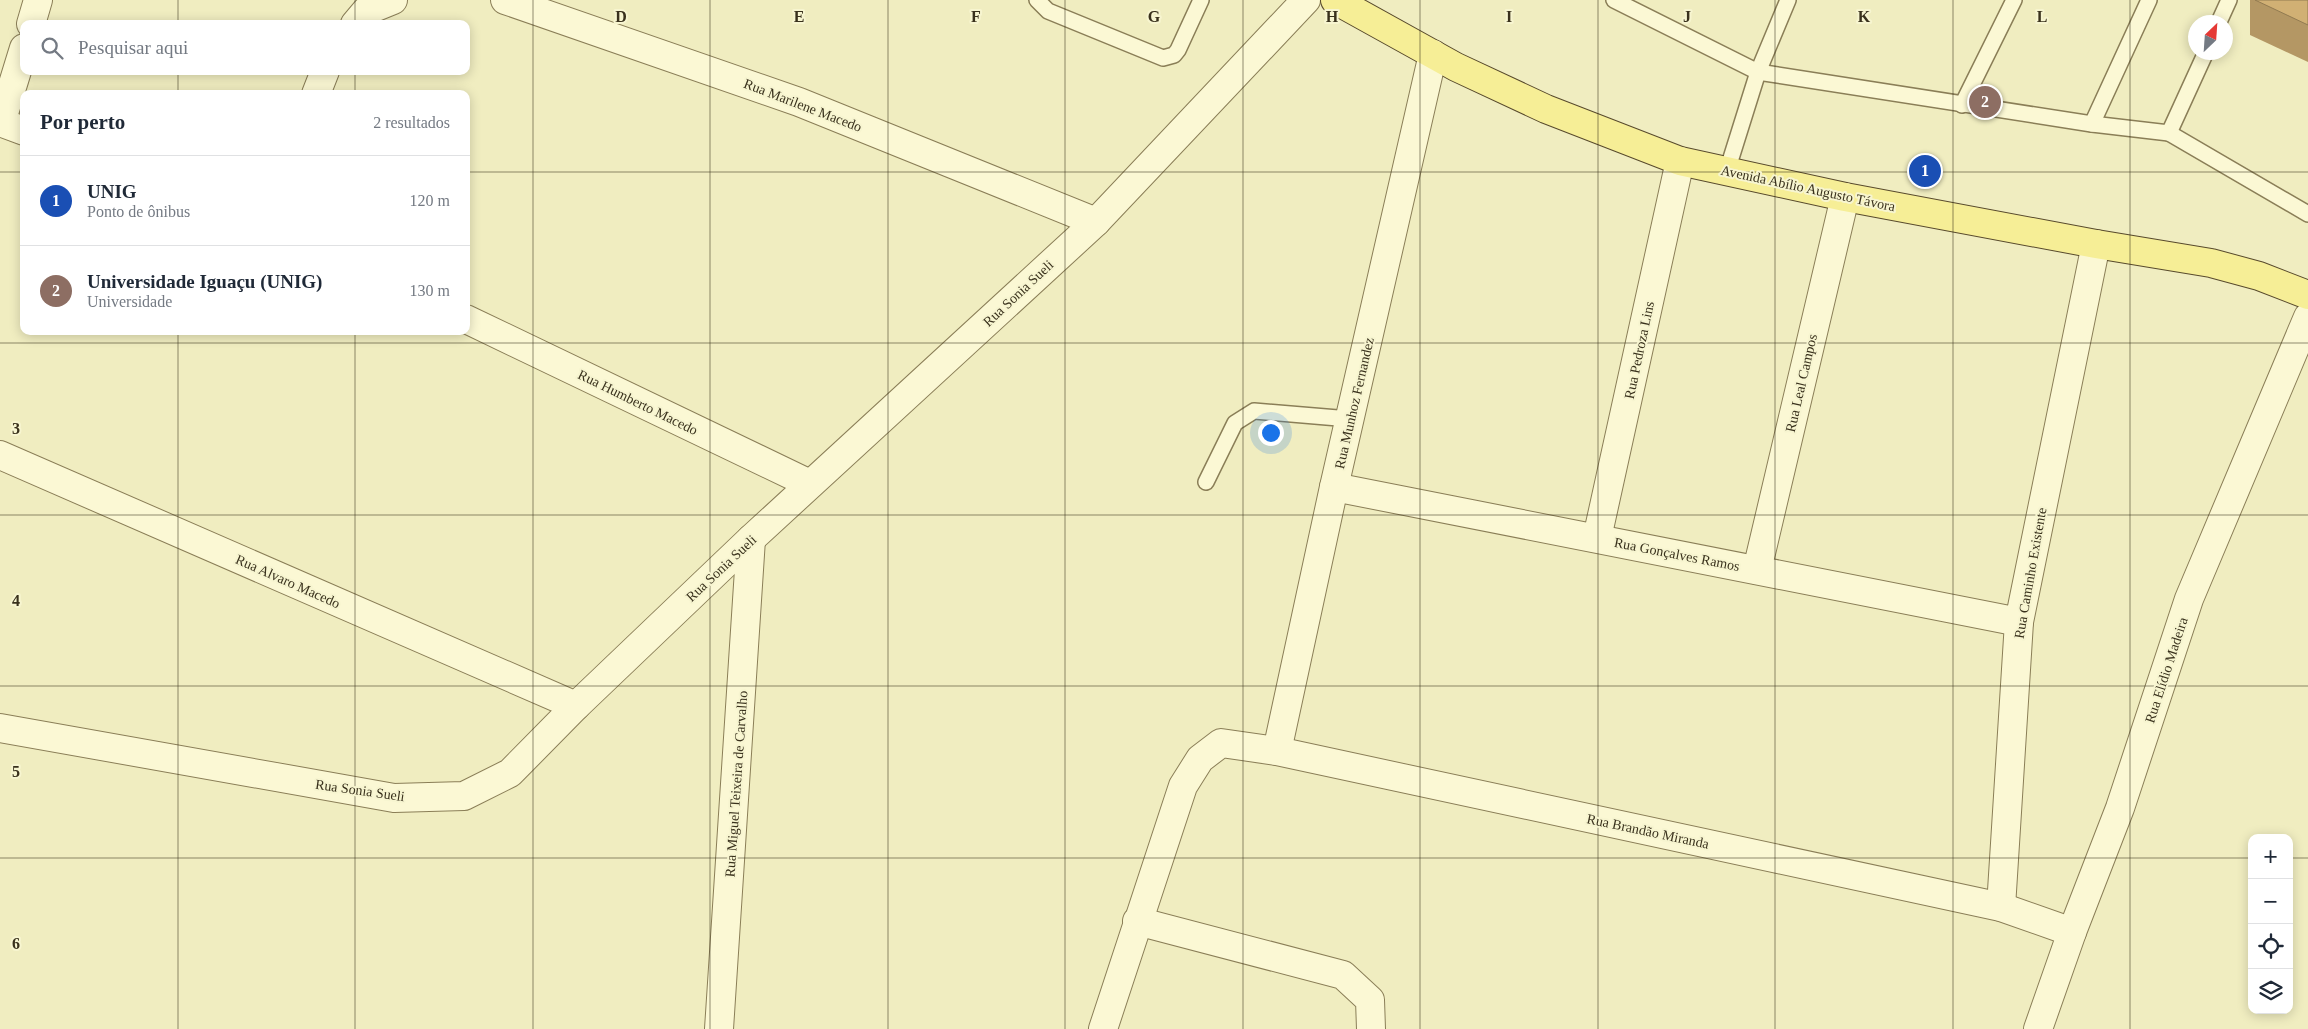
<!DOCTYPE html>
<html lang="pt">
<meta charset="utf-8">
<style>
body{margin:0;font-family:"Times New Roman",serif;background:#f2f2f3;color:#1f2937}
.controls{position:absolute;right:15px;bottom:15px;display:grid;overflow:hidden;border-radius:10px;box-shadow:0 2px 12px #0003}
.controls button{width:45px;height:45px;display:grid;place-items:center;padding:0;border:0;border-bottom:1px solid #e0e1e3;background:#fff;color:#1f2937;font:25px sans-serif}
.compass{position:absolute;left:2188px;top:15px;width:45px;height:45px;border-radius:50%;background:#fff;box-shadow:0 2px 12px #0003;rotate:25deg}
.you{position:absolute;left:1270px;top:432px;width:18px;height:18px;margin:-12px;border:4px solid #fff;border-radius:50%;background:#1a73e8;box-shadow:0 0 0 8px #1a73e833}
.badge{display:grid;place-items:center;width:32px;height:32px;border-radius:50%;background:#9d3f24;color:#fff;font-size:16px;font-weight:700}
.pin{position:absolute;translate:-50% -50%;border:2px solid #fff;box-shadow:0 1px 5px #0006}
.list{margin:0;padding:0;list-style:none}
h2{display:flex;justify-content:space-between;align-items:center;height:65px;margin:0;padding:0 20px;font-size:21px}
h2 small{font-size:16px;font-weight:400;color:#747a83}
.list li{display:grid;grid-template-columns:32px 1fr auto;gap:15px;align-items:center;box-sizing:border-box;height:90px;padding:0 20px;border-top:1px solid #e0e1e3}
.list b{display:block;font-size:19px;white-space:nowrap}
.list p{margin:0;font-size:16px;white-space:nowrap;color:#747a83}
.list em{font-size:16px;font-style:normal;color:#747a83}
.icon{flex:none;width:28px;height:28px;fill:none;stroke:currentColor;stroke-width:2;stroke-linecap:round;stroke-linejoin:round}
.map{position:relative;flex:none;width:2308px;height:1029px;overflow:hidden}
.search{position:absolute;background:#fff;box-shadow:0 2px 12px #0003;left:20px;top:20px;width:450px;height:55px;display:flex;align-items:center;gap:12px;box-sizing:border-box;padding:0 18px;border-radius:10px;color:#747a83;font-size:19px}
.panel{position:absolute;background:#fff;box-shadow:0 2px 12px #0003;left:20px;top:90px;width:450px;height:245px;border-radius:10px}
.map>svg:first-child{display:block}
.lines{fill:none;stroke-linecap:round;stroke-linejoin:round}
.lane-casing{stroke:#8a7e57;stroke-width:18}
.street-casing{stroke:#8a7e57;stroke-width:30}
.primary-casing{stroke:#584a2c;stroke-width:30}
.lane{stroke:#fbf8d4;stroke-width:15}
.street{stroke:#fbf8d4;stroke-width:28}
.primary{stroke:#f6ee96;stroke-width:28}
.wall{fill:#b49764}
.building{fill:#d1b074;stroke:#927b51}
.grid{fill:none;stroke:#39311c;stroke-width:1;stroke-opacity:0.55}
.labels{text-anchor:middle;stroke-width:4;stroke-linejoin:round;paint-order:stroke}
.street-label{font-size:14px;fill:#39311c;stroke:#f7f5d0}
.grid-label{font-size:16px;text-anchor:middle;font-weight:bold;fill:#39311c;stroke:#f7f5d0;stroke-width:4;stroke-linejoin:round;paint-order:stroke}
</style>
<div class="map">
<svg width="2308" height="1029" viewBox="0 0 2308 1029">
<rect width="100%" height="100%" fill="#f0edc0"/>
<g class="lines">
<g class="lane-casing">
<g id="lane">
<path d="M1037 0 1048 11 1163 58 1174 55 1178 50 1201 0"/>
<path d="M1614 0 1758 72 2092 124 2149 0"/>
<path d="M2219 22 2229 0"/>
<path d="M1962 105 2014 0"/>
<path d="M2092 124 2169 133 2206 52"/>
<path d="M2169 133 2308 214"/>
<path d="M1727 171 1758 72 1788 0"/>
<path d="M1206 482 1235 423 1254 411 1350 419"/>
</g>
</g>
<g class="street-casing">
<g id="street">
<path d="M505 0 799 102 1096 222"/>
<path d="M31 24 38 0"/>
<path d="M355 24 366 11 393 0"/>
<path d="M316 94 325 71"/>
<path d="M0 122 24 131"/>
<path d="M1 123 24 48"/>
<path d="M466 319 810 484"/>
<path d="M0 455 576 706"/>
<path d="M1334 487 2019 622"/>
<path d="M1597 538 1680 161"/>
<path d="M1757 570 1845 197"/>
<path d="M0 728 394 798 464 796 510 773 576 706 751 539 1096 222 1306 0"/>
<path d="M1277 751 1334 487 1433 54"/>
<path d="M2001 907 2019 622 2096 244"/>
<path d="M1137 921 1343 975 1370 1000 1371 1029"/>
<path d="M719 1029 751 539"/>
<path d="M1103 1029 1183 786 1200 759 1221 743 1277 751 2001 907 2072 932"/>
<path d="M2038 1029 2072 932 2120 808 2189 599 2308 317"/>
</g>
</g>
<g class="primary-casing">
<path id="primary" d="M1335 0 1456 67 1546 109 1680 161 1845 197 2096 244 2211 263 2259 276 2308 295"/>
</g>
<use href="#lane" class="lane"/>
<use href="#street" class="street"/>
<use href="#primary" class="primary"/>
</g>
<path class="wall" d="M2250 0H2308V62L2250 35Z"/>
<path class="building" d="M2255 0H2308V25Z"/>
<path class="grid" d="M178 0V24M355 0V24M533 0V1029M710 0V1029M888 0V1029M1065 0V1029M1243 0V1029M1420 0V1029M1598 0V1029M1775 0V1029M1953 0V1029M2130 0V1029M178 71V94M355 71V94M0 172H24M466 172H2308M178 331V1029M355 331V1029M0 343H2308M0 515H2308M0 686H2308M0 858H2252M2289 858H2308"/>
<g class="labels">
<g class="street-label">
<text transform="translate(803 105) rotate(21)" y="5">Rua Marilene Macedo</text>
<text transform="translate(1808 188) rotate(12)" y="5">Avenida Abílio Augusto Távora</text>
<text transform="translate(1018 293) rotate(-43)" y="5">Rua Sonia Sueli</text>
<text transform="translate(1639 350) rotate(-78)" y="5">Rua Pedroza Lins</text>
<text transform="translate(1801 383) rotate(-77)" y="5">Rua Leal Campos</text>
<text transform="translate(638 402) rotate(26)" y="5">Rua Humberto Macedo</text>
<text transform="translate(1354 403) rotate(-77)" y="5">Rua Munhoz Fernandez</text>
<text transform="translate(1677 554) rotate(11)" y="5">Rua Gonçalves Ramos</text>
<text transform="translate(721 568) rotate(-43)" y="5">Rua Sonia Sueli</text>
<text transform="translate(2030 573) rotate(-80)" y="5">Rua Caminho Existente</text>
<text transform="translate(288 581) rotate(24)" y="5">Rua Alvaro Macedo</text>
<text transform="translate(2166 670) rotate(-72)" y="5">Rua Elídio Madeira</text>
<text transform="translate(736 784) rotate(-86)" y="5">Rua Miguel Teixeira de Carvalho</text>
<text transform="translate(360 790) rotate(8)" y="5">Rua Sonia Sueli</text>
<text transform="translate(1648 831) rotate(12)" y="5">Rua Brandão Miranda</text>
</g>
</g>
<g class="grid-label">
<text x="621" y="22">D</text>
<text x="799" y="22">E</text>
<text x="976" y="22">F</text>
<text x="1154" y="22">G</text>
<text x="1332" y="22">H</text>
<text x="1509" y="22">I</text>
<text x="1687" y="22">J</text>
<text x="1864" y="22">K</text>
<text x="2042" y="22">L</text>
<text x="16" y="434">3</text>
<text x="16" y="606">4</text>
<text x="16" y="777">5</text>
<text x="16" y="949">6</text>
</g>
</svg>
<div class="controls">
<button>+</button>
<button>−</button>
<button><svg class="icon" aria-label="locate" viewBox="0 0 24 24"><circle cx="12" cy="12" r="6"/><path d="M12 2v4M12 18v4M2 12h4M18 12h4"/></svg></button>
<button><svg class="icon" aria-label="layers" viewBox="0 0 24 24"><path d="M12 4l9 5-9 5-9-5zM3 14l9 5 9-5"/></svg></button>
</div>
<svg class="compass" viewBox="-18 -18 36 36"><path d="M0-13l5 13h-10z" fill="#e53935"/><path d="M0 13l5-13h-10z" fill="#747a83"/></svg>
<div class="you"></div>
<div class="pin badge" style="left:1925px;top:171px;background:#1a4fb4">1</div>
<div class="pin badge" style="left:1985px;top:102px;background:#8d6e63">2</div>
<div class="search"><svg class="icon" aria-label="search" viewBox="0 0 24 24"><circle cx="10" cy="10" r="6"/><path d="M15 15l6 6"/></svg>Pesquisar aqui</div>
<section class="panel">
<h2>Por perto<small>2 resultados</small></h2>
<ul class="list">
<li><span class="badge" style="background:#1a4fb4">1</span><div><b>UNIG</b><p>Ponto de ônibus</p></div><em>120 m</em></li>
<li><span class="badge" style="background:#8d6e63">2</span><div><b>Universidade Iguaçu (UNIG)</b><p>Universidade</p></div><em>130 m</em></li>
</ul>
</section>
</div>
